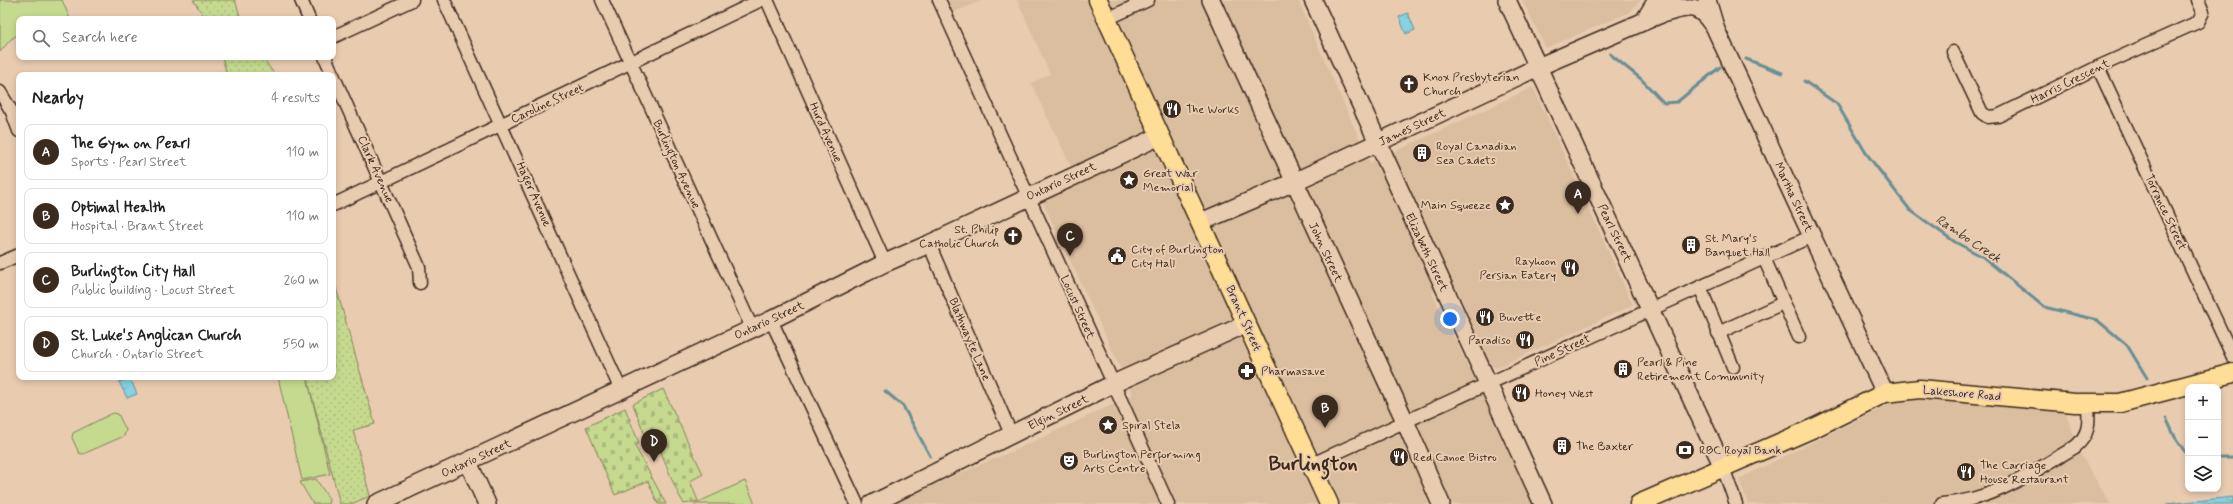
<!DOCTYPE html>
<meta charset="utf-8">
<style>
body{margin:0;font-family:Mynerve,sans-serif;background:#f6f6f6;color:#222}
.controls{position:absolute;right:12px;bottom:12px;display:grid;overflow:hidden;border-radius:8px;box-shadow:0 2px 6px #0003}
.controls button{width:36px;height:36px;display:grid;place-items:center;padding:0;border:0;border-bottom:1px solid #e0e0e0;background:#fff;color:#222;font:20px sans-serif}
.you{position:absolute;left:1450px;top:319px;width:14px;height:14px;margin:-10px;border:3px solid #fff;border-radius:50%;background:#1a73e8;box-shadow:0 0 0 6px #1a73e833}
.badge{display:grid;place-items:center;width:26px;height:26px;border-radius:50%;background:#3b2a1e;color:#fff;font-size:13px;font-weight:700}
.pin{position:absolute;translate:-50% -33px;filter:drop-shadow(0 1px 2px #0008)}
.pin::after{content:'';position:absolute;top:21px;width:14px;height:12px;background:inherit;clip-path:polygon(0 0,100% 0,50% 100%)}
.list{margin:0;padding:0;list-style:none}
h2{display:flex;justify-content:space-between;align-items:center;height:52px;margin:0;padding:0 16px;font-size:17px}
h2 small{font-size:13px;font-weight:400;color:#767676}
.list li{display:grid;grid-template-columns:26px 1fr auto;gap:12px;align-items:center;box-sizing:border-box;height:56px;margin:0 8px 8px;padding:0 8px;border:1px solid #e0e0e0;border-radius:8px}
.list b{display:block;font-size:15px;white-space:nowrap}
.list p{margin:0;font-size:13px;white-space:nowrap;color:#767676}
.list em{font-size:13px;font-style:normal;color:#767676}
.icon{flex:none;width:22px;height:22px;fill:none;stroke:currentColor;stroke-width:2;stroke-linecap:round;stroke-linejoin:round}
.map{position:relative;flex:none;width:2233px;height:504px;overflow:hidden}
.search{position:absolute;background:#fff;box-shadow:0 2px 6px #0003;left:16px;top:16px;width:320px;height:44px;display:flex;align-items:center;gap:10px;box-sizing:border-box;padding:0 14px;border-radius:8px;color:#767676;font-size:15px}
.panel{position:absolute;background:#fff;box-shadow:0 2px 6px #0003;left:16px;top:72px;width:320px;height:308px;border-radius:8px}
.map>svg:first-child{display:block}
.built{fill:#dbbe9f}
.grass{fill:url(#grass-dots);stroke:#808256}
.cemetery{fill:url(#cemetery-stones);stroke:#808256}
.green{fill:#c5da8f;stroke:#808256}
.water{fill:url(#water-ripples);stroke:#678f94}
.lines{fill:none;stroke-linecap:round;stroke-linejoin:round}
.stream{stroke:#678f94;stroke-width:3}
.street-casing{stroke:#3b2a1e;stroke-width:15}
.secondary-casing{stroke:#3b2a1e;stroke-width:20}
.primary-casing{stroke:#3b2a1e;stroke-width:21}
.street{stroke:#e9cbb0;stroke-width:12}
.secondary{stroke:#e9cbb0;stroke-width:17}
.primary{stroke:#fedd96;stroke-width:18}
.labels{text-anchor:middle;stroke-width:4;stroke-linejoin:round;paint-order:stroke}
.poi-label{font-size:12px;fill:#3b2a1e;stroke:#e9cbb0;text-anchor:start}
.street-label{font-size:12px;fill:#3b2a1e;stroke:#e9cbb0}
.water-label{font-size:13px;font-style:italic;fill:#423b32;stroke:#e9cbb0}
.town-label{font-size:20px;font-weight:bold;fill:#3b2a1e;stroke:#e9cbb0}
</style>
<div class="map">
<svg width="2233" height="504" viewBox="0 0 2233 504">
<defs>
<pattern id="grass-dots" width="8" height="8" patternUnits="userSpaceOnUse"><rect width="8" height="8" fill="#c5da8f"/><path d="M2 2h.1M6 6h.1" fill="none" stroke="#aabb7b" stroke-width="1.8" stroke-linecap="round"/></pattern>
<pattern id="cemetery-stones" width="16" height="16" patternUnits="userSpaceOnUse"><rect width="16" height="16" fill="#c5da8f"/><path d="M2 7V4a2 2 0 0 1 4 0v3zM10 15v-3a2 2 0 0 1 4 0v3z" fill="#aabb7b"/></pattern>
<pattern id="water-ripples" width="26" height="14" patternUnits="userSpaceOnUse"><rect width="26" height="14" fill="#84d2e2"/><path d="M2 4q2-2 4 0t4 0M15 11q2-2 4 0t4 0" fill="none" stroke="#73b4c1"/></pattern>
</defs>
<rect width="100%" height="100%" fill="#e9cbb0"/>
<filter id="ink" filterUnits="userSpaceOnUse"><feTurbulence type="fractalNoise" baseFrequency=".025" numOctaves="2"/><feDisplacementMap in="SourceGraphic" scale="8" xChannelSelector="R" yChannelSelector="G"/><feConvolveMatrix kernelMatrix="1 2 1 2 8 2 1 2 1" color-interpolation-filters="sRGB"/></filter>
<g filter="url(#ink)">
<g class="built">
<path d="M946 0H983L952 13Z"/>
<path d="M1017 0H1298L1370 163 1533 87 1633 305 1496 368 1491 365 1456 287 1432 293 1537 504H888L1015 450 1133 395 1042 200 1078 181 1031 83 1050 74Z"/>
<path d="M1522 0H1641L1630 12 1546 48Z"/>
<path d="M1931 394 2066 413 2081 455 2110 504H1748L1739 479 1897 400Z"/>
</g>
<g class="grass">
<path d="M193 0H235L241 19H206Z"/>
<path d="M222 57H262L275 75H227Z"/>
<path d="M333 277 375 424 353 430 370 496 351 504H340L307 377H333Z"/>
</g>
<g class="cemetery">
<path d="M663 389 703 474 690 481 698 501 684 504C671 482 665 459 654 436L644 433 633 404Z"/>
<path d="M625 408 639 443 635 446 666 504H658L648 481 615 495 586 427Z"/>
</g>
<g class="green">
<path d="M0 0H62L70 19H19V34L11 39 0 52Z"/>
<path d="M278 377H307L330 474 302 480Z"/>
<path d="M113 413 118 414 126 430 124 436 83 454 79 453 72 438 73 433Z"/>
<path d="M316 479 329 499 328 504H313L300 482Z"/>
<path d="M745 481 755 504H694Z"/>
</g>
<g class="water">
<path d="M1408 13 1415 30 1406 34 1399 17Z"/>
<path d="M130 378 137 394 127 398 119 382Z"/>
<path d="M2233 497V504H2166Z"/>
</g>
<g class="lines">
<g class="stream">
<path d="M1610 54 1641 79 1664 103 1677 102 1720 67"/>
<path d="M1746 59 1782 73"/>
<path d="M1804 81 1837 104 1866 153 1910 210 1955 242 1983 257 2044 307 2097 320 2127 345 2147 378"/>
<path d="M885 391 903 406 930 456"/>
<path d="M2166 418 2175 437 2185 452H2188"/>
<path d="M2218 458H2233"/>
</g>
<g class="street-casing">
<g id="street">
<path d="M301 0 309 19"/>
<path d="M444 0 621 390"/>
<path d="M602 0 752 328"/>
<path d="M767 0 885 263"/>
<path d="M939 0 1168 504"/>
<path d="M1107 19 1148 0"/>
<path d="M333 37 412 0"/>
<path d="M1953 52 1982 113 1988 117 1998 116 2098 67 2198 22 2203 12 2198 0"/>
<path d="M325 57 419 267 420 283"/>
<path d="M2098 67 2233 357"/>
<path d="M0 92 12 112 19 131"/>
<path d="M333 205 761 0"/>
<path d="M929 244 1011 434"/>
<path d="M1764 258 1799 337"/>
<path d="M0 263 19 255"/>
<path d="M1700 287 1733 367"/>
<path d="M771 320 857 504"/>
<path d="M1718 333 1783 303"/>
<path d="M1312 464 1812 236"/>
<path d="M1723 467 1736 504"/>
<path d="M1942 504C1995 500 2031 473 2075 447 2090 434 2089 423 2088 404"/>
</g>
</g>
<g class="secondary-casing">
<g id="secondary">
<path d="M1211 0 1405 421 1441 504"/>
<path d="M1313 0 1543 504"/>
<path d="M1507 0 1723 467"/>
<path d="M1707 0 1716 30 1885 393"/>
<path d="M1661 14C1687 8 1696 0 1712 24"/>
<path d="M1644 21 1657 0"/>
<path d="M1201 222 1294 182 1538 67 1661 14 1673 0"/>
<path d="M468 462 487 504"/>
<path d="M376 504 771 320 885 263 929 244 1160 136"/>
<path d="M872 504 1113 384 1246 324"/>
</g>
</g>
<g class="primary-casing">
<g id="primary">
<path d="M1098 0 1329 504"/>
<path d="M1639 504 1816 427 1885 393 1920 389 2075 403H2120L2233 373"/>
</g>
</g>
<use href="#street" class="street"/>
<use href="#secondary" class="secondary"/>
<use href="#primary" class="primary"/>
</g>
</g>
<defs>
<g id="church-disc" transform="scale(1)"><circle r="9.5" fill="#3b2a1e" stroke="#e9cbb0"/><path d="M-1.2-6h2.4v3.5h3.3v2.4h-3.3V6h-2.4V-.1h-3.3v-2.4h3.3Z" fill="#fff"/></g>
<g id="restaurant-disc" transform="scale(1)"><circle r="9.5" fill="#3b2a1e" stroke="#e9cbb0"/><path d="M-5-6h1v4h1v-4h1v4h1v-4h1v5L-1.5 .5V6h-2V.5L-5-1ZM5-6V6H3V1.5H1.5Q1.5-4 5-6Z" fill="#fff"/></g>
<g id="building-disc" transform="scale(1)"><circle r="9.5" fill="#3b2a1e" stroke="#e9cbb0"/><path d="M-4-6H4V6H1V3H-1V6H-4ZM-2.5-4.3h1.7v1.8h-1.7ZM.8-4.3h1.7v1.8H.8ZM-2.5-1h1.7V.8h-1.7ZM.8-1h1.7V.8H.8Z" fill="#fff"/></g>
<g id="sight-disc" transform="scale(1)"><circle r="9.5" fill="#3b2a1e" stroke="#e9cbb0"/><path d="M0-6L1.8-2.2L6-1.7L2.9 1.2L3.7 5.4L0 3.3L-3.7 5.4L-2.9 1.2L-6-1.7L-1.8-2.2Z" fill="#fff"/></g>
<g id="civic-disc" transform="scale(1)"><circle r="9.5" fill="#3b2a1e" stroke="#e9cbb0"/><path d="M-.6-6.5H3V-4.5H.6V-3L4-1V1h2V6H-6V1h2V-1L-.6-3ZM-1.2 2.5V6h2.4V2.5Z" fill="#fff"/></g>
<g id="pharmacy-disc" transform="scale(1)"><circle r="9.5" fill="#3b2a1e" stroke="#e9cbb0"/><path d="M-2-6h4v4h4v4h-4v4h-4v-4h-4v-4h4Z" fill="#fff"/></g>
<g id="bank-disc" transform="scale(1)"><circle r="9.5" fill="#3b2a1e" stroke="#e9cbb0"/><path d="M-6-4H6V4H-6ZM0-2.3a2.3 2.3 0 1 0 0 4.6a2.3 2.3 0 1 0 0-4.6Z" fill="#fff"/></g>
<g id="theatre-disc" transform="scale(1)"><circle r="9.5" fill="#3b2a1e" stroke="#e9cbb0"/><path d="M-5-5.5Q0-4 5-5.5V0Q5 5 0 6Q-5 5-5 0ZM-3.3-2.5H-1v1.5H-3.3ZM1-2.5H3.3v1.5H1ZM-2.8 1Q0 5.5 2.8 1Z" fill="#fff"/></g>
</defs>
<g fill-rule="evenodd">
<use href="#church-disc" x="1409" y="84"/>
<use href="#restaurant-disc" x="1172" y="109"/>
<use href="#building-disc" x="1422" y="153"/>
<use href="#sight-disc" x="1129" y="180"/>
<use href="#sight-disc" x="1505" y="205"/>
<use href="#church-disc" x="1013" y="236"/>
<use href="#building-disc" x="1691" y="245"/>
<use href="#civic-disc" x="1117" y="256"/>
<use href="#restaurant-disc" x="1570" y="268"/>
<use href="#restaurant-disc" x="1485" y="317"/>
<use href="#restaurant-disc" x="1525" y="340"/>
<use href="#building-disc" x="1623" y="369"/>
<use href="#pharmacy-disc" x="1247" y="371"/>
<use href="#restaurant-disc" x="1521" y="393"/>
<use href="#sight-disc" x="1108" y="425"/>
<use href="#building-disc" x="1562" y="446"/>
<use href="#bank-disc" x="1685" y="450"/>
<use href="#restaurant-disc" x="1399" y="457"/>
<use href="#theatre-disc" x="1069" y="461"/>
<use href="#restaurant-disc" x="1966" y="472"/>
</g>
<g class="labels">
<g class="poi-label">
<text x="1423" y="81">Knox Presbyterian<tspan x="1423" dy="14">Church</tspan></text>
<text x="1186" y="113">The Works</text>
<text x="1436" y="150">Royal Canadian<tspan x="1436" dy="14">Sea Cadets</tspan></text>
<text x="1143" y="177">Great War<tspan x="1143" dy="14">Memorial</tspan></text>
<text x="1491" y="209" text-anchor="end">Main Squeeze</text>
<text x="999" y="233" text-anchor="end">St. Philip<tspan x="999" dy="14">Catholic Church</tspan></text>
<text x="1705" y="242">St. Mary's<tspan x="1705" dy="14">Banquet Hall</tspan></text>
<text x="1131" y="253">City of Burlington<tspan x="1131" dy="14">City Hall</tspan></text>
<text x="1556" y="265" text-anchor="end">Rayhoon<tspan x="1556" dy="14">Persian Eatery</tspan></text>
<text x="1499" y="321">Buvette</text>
<text x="1511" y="344" text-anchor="end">Paradiso</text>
<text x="1637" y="366">Pearl &amp; Pine<tspan x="1637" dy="14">Retirement Community</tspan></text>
<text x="1261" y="375">Pharmasave</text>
<text x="1535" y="397">Honey West</text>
<text x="1122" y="429">Spiral Stela</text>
<text x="1576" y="450">The Baxter</text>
<text x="1699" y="454">RBC Royal Bank</text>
<text x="1083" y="458">Burlington Performing<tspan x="1083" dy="14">Arts Centre</tspan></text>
<text x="1413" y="461">Red Canoe Bistro</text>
<text x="1980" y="469">The Carriage<tspan x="1980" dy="14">House Restaurant</tspan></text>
</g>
<g class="street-label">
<text transform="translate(2070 81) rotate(-26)" y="4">Harris Crescent</text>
<text transform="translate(547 103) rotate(-25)" y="4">Caroline Street</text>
<text transform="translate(1412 127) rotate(-25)" y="4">James Street</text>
<text transform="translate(826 132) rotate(66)" y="4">Hurd Avenue</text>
<text transform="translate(677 164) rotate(65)" y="4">Burlington Avenue</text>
<text transform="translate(376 169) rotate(66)" y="4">Clark Avenue</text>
<text transform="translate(1061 181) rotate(-25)" y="4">Ontario Street</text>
<text transform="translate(534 194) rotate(66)" y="4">Hager Avenue</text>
<text transform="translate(1794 197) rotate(65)" y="4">Martha Street</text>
<text transform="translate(2166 212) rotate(65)" y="4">Torrance Street</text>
<text transform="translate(1615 233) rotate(64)" y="4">Pearl Street</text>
<text transform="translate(1326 252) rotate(65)" y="4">John Street</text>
<text transform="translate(1427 252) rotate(65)" y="4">Elizabeth Street</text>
<text transform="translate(1078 307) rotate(66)" y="4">Locust Street</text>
<text transform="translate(1244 318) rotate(66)" y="4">Brant Street</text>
<text transform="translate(769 320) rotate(-25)" y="4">Ontario Street</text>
<text transform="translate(970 339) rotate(67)" y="4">Blathwayte Lane</text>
<text transform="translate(1562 350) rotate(-25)" y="4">Pine Street</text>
<text transform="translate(1962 393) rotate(5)" y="4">Lakeshore Road</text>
<text transform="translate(1058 412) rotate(-26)" y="4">Elgin Street</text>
<text transform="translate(476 458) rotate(-25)" y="4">Ontario Street</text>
</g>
<g class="water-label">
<text transform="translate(1969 238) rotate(34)" y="5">Rambo Creek</text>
</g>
<g class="town-label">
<text x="1313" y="470">Burlington</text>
</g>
</g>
</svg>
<div class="controls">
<button>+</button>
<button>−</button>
<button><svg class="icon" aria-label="layers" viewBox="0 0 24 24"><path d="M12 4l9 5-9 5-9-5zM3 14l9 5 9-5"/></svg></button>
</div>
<div class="you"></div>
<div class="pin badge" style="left:1578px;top:214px">A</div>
<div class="pin badge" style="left:1325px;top:428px">B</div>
<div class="pin badge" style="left:1070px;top:256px">C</div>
<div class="pin badge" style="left:654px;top:462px">D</div>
<div class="search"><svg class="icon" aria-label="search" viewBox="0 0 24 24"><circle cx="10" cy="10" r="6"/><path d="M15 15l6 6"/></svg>Search here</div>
<section class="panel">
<h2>Nearby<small>4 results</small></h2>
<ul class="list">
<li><span class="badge">A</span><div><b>The Gym on Pearl</b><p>Sports · Pearl Street</p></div><em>110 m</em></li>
<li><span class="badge">B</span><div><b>Optimal Health</b><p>Hospital · Brant Street</p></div><em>110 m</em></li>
<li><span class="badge">C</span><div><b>Burlington City Hall</b><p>Public building · Locust Street</p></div><em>260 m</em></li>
<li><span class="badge">D</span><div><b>St. Luke's Anglican Church</b><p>Church · Ontario Street</p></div><em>550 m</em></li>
</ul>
</section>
</div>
